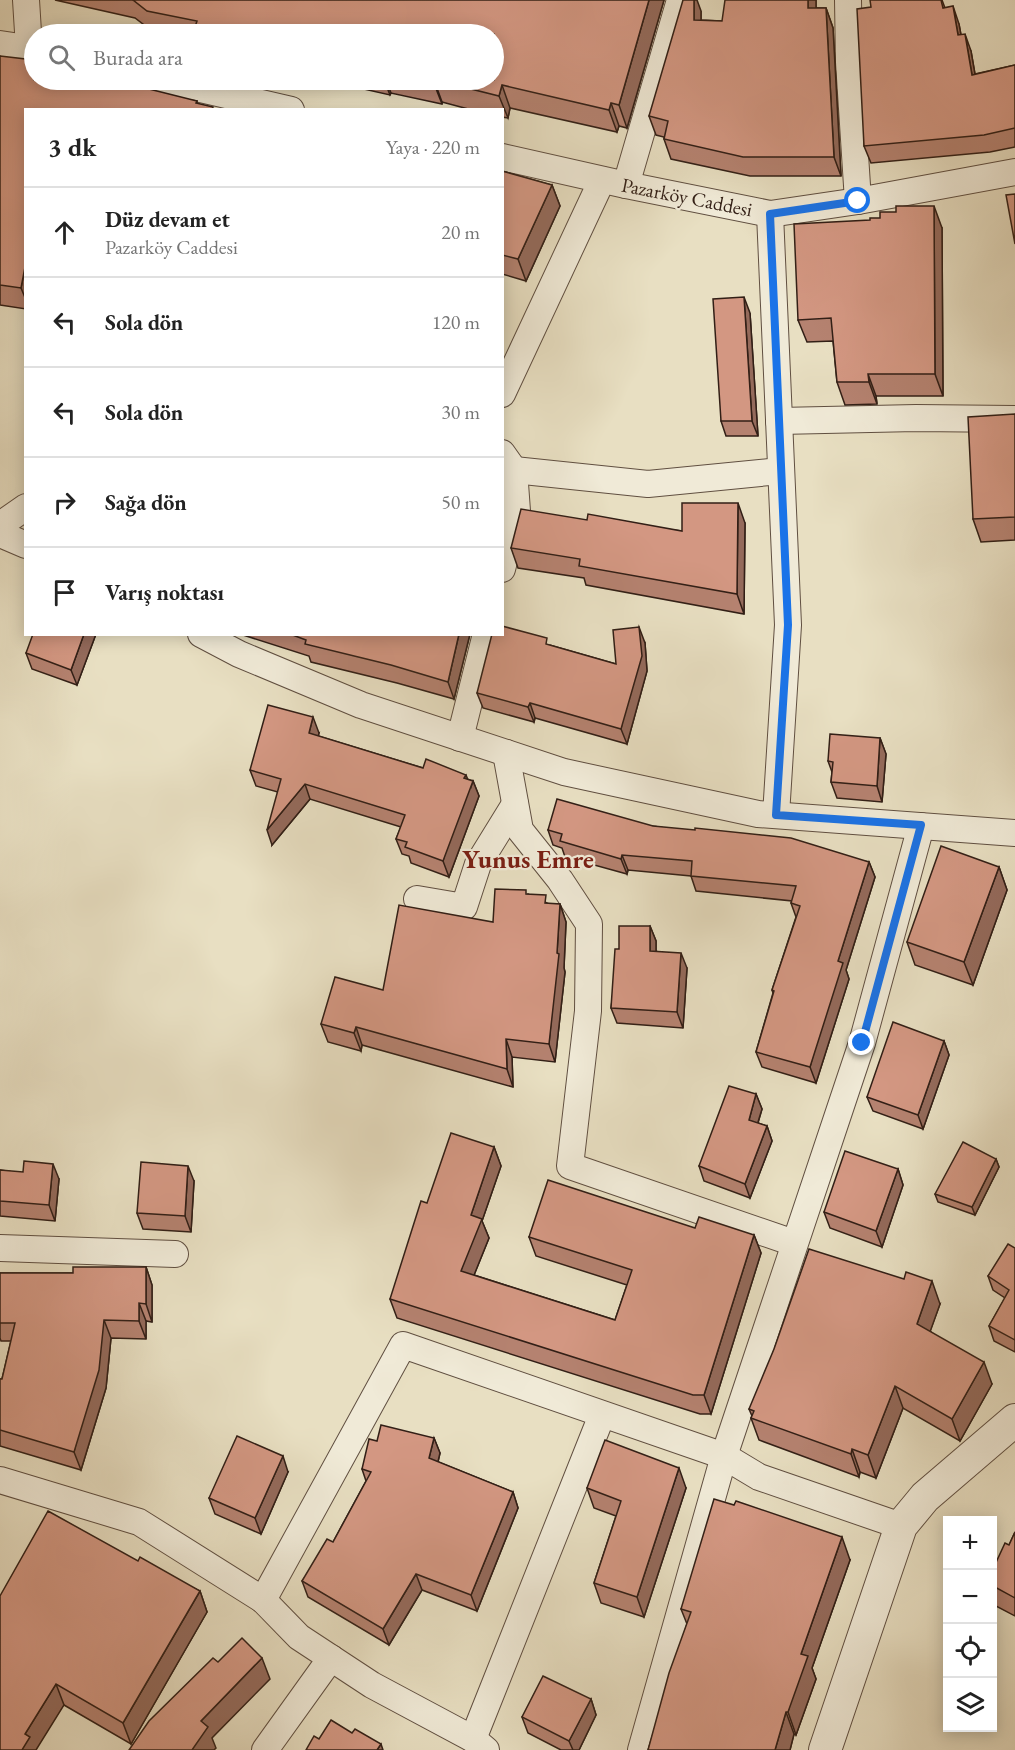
<!DOCTYPE html>
<html lang="tr">
<meta charset="utf-8">
<style>
body{margin:0;font-family:"EB Garamond",serif;background:#f2f2f2;color:#222}
.controls{position:absolute;right:18px;bottom:18px;display:grid;overflow:hidden;border-radius:0px;box-shadow:0 3px 15px #0003}
.controls button{width:54px;height:54px;display:grid;place-items:center;padding:0;border:0;border-bottom:2px solid #e0e0e0;background:#fff;color:#222;font:30px sans-serif}
.stop{position:absolute;width:18px;height:18px;margin:-14px;border:4px solid #1a73e8;border-radius:50%;background:#fff}
.stop.end{background:#1a73e8;border-color:#fff;box-shadow:0 2px 6px #0008}
.list{margin:0;padding:0;list-style:none}
h2{display:flex;justify-content:space-between;align-items:center;height:78px;margin:0;padding:0 24px;font-size:26px}
h2 small{font-size:20px;font-weight:400;color:#767676}
.list li{display:grid;grid-template-columns:39px 1fr auto;gap:18px;align-items:center;box-sizing:border-box;height:90px;padding:0 24px;border-top:2px solid #e0e0e0}
.list b{display:block;font-size:22px;white-space:nowrap}
.list p{margin:0;font-size:20px;white-space:nowrap;color:#767676}
.list em{font-size:20px;font-style:normal;color:#767676}
.icon{flex:none;width:33px;height:33px;fill:none;stroke:currentColor;stroke-width:2;stroke-linecap:round;stroke-linejoin:round}
.map{position:relative;flex:none;width:1015px;height:1750px;overflow:hidden}
.search{position:absolute;background:#fff;box-shadow:0 3px 15px #0003;left:24px;top:24px;width:480px;height:66px;display:flex;align-items:center;gap:15px;box-sizing:border-box;padding:0 21px;border-radius:33px;color:#767676;font-size:22px}
.panel{position:absolute;background:#fff;box-shadow:0 3px 15px #0003;left:24px;top:108px;width:480px;height:528px;border-radius:0px}
.map>svg:first-child{display:block}
.lines{fill:none;stroke-linecap:round;stroke-linejoin:round}
.minor-casing{stroke:#604f41;stroke-width:28}
.tertiary-casing{stroke:#604f41;stroke-width:34}
.minor{stroke:#f0ead7;stroke-width:26}
.tertiary{stroke:#f0ead7;stroke-width:32}
.wall{fill:#b58270;stroke:#321f16;stroke-width:1.5}
.shaded-wall{fill:#946a5b;stroke:#321f16;stroke-width:1.5}
.building{fill:#d39782;stroke:#321f16;stroke-width:1.5}
.route{stroke:#1a73e8;stroke-width:8}
.labels{text-anchor:middle;stroke-width:4.5;stroke-linejoin:round;paint-order:stroke}
.street-label{font-size:20px;fill:#321f16;stroke:#f0ead7}
.district-label{font-size:26px;font-weight:bold;fill:#7a1f14;stroke:#f0ead7}
</style>
<div class="map">
<svg width="1015" height="1750" viewBox="0 0 1015 1750">
<rect width="100%" height="100%" fill="#e8dfc2"/>
<filter id="stains"><feTurbulence type="fractalNoise" baseFrequency=".00333" numOctaves="4"/><feColorMatrix values="0 0 0 0 .2 0 0 0 0 .09 0 0 0 0 .02 0 0 0 .5 -.17"/></filter>
<radialGradient id="worn" r=".72"><stop offset=".6" stop-color="#630" stop-opacity="0"/><stop offset="1" stop-color="#630" stop-opacity=".3"/></radialGradient>
<g class="lines">
<g class="minor-casing">
<g id="minor">
<path d="M26 0 29 48"/>
<path d="M848 0 849 62 858 201"/>
<path d="M0 44 34 49"/>
<path d="M162 80 291 110"/>
<path d="M502 157 626 185 770 214 858 201 1015 172"/>
<path d="M626 185 680 0"/>
<path d="M770 214 788 625 776 815"/>
<path d="M502 394 602 180"/>
<path d="M779 421 916 418 1015 419"/>
<path d="M502 453 514 470 517 511 502 569"/>
<path d="M514 470 648 484 780 471"/>
<path d="M0 525 26 507"/>
<path d="M0 534 26 545"/>
<path d="M201 634 239 654 361 705 564 772 758 814 1015 833"/>
<path d="M460 738 486 634"/>
<path d="M506 753 520 830 560 880 589 924 588 1011 570 1166 794 1243"/>
<path d="M417 899 464 907 478 864 515 804"/>
<path d="M0 1248 175 1254"/>
<path d="M0 1480 139 1522 263 1600 299 1637 372 1685 473 1739 486 1750"/>
<path d="M263 1600 403 1345 724 1456 759 1477 901 1526"/>
<path d="M473 1739 602 1415"/>
<path d="M265 1750 331 1658"/>
<path d="M641 1750 724 1456 862 1043 921 826"/>
</g>
</g>
<g class="tertiary-casing">
<path id="tertiary" d="M825 1750 901 1526 925 1497 1015 1420"/>
</g>
<use href="#minor" class="minor"/>
<use href="#tertiary" class="tertiary"/>
</g>
<g class="wall">
<path d="M55 0H664L627 128 619 126 617 132 510 108 508 118 502 117V110H472L442 102V104L391 93 390 95 324 80H494V34H156L135 18Z"/>
<path d="M816 0V8H826L833 28 841 176H750L671 159 664 139V137L656 135 649 116 701 11V20L722 21Z"/>
<path d="M942 0 945 8 959 24 961 35 971 51 975 74 1015 65V147L990 152 871 163 864 146 871 7Z"/>
<path d="M0 56 34 80 197 101V103L26 110V309L0 305Z"/>
<path d="M502 171 552 185 560 206 526 281 502 274Z"/>
<path d="M942 228 943 396H876L877 404 845 405 837 382 833 341 807 342 798 320Z"/>
<path d="M750 313 758 436H726L721 421Z"/>
<path d="M1015 414V540L981 542 973 519Z"/>
<path d="M587 520 682 531 745 523 744 614 586 585 584 578 518 568 511 548Z"/>
<path d="M96 634 77 685 32 669 26 653Z"/>
<path d="M240 634H470L454 699 397 683 311 662 309 656Z"/>
<path d="M645 643 647 671 627 744 535 718 534 722 483 708 477 693 550 645 616 664Z"/>
<path d="M319 733 318 736 423 768 473 781 479 796 449 877 411 863 409 856 402 854 396 839 401 827 310 799 272 845 278 792 256 786 250 770Z"/>
<path d="M880 738 886 754 882 802 837 798 831 782 832 772 828 761Z"/>
<path d="M653 826 869 862 875 877 846 970 849 979 816 1083 762 1067 756 1052 773 993 772 990 796 917 791 903 792 901 696 891 691 876 628 870 627 874 565 857 562 848 553 845 548 830Z"/>
<path d="M999 867 1007 890 973 985 915 965 907 942Z"/>
<path d="M528 894 549 904H560L566 922 564 968 565 972 555 1062 512 1057 513 1087 362 1045 361 1051 328 1042 321 1024 383 990 493 922Z"/>
<path d="M650 926 656 941V951L687 968 683 1028 617 1023 611 1008 619 949Z"/>
<path d="M944 1041 949 1055 923 1129 873 1111 867 1097Z"/>
<path d="M756 1094 762 1109 758 1123 767 1126 772 1141 750 1198 704 1181 699 1166Z"/>
<path d="M494 1147 501 1166 482 1221 489 1238 474 1275 615 1320 627 1285 536 1256 529 1237 695 1228 754 1235 761 1253 711 1414H700L397 1318 390 1299Z"/>
<path d="M996 1159 999 1167 975 1215 938 1202 935 1194Z"/>
<path d="M898 1169 903 1185 882 1247 830 1228 824 1212Z"/>
<path d="M0 1170 59 1179 55 1221 0 1216Z"/>
<path d="M194 1181 191 1232 143 1229 137 1213Z"/>
<path d="M1015 1248V1352L994 1341 989 1326 1005 1298 993 1290 988 1276Z"/>
<path d="M146 1267 152 1285V1322L146 1321V1339L111 1338 106 1388 81 1470 0 1446V1379H2L11 1341H1L0 1338V1273H73Z"/>
<path d="M940 1304 930 1331 992 1384 960 1441 903 1408 876 1478 860 1472 859 1477 759 1440 751 1418 752 1416 749 1409Z"/>
<path d="M434 1438 440 1453 438 1462 513 1492 518 1508 477 1611 422 1590 389 1645 308 1597 302 1581 333 1542 366 1481 362 1469 377 1441Z"/>
<path d="M288 1472 261 1534 215 1514 209 1498Z"/>
<path d="M587 1488H686L644 1617 601 1603 594 1583 616 1516 594 1508Z"/>
<path d="M1015 1532V1616L994 1605 993 1601V1569L1009 1545Z"/>
<path d="M850 1560 812 1668 816 1679 796 1735 794 1734 790 1750H648L687 1624 681 1609Z"/>
<path d="M138 1561 200 1591 207 1612 131 1744 64 1705 0 1750Z"/>
<path d="M591 1699 596 1715 579 1750H561L528 1733 522 1717Z"/>
</g>
<g class="shaded-wall">
<path d="M649 0H664L627 128 619 105Z"/>
<path d="M694 0H697L701 11V39L694 20Z"/>
<path d="M808 0H816V27L808 8Z"/>
<path d="M953 6 959 24 964 52 958 35Z"/>
<path d="M826 8 833 28 841 176 834 157Z"/>
<path d="M965 34 971 51 978 92 972 75Z"/>
<path d="M384 80H386L391 93 390 95Z"/>
<path d="M434 80 442 102V104L433 81Z"/>
<path d="M502 85 510 108 508 118 499 96Z"/>
<path d="M611 103 619 126 617 132 609 110Z"/>
<path d="M552 185 560 206 526 281 518 259Z"/>
<path d="M934 206 942 228 943 396 935 374Z"/>
<path d="M26 262V300L21 288Z"/>
<path d="M744 297 750 313 758 436 752 421Z"/>
<path d="M868 374 876 396 877 404 869 382Z"/>
<path d="M738 503 745 523 744 614 737 594Z"/>
<path d="M639 627 645 643 647 671 627 744 621 729Z"/>
<path d="M84 634H96L77 685 71 670Z"/>
<path d="M459 634H470L454 699 448 682Z"/>
<path d="M530 703 535 718 534 722 528 707Z"/>
<path d="M313 717 319 733 315 749 309 733Z"/>
<path d="M880 738 886 754 882 802 877 786Z"/>
<path d="M466 775 471 787 473 781 479 796 449 877 443 861 464 778Z"/>
<path d="M305 784 310 799 272 845 267 830Z"/>
<path d="M622 855 628 870 627 874 621 859Z"/>
<path d="M869 862 875 877 846 970 849 979 816 1083 810 1067 838 961Z"/>
<path d="M999 867 1007 890 973 985 964 962Z"/>
<path d="M560 904 566 922 564 968 565 972 555 1062 549 1044 557 953Z"/>
<path d="M650 926 656 941V966L650 951Z"/>
<path d="M681 953 687 968 683 1028 677 1012Z"/>
<path d="M356 1027 362 1045 361 1051 354 1033Z"/>
<path d="M506 1039 512 1057 513 1087 507 1069Z"/>
<path d="M944 1041 949 1055 923 1129 918 1115Z"/>
<path d="M756 1094 762 1109 754 1135 749 1120Z"/>
<path d="M767 1126 772 1141 750 1198 745 1184Z"/>
<path d="M494 1147 501 1166 482 1221 489 1238 468 1290 461 1271 471 1215Z"/>
<path d="M996 1159 999 1167 975 1215 972 1207Z"/>
<path d="M53 1164 59 1179 55 1221 49 1205Z"/>
<path d="M188 1166 194 1181 191 1232 185 1216Z"/>
<path d="M898 1169 903 1185 882 1247 876 1231Z"/>
<path d="M754 1235 761 1253 711 1414 704 1395Z"/>
<path d="M146 1267 152 1285V1322L146 1304Z"/>
<path d="M932 1281 940 1304 925 1346 917 1324Z"/>
<path d="M139 1303 146 1321V1339L139 1321Z"/>
<path d="M104 1320 111 1338 106 1388 81 1470 74 1452Z"/>
<path d="M984 1362 992 1384 960 1441 952 1419Z"/>
<path d="M895 1386 903 1408 876 1478 868 1455Z"/>
<path d="M434 1438 440 1453 435 1474 429 1458Z"/>
<path d="M852 1449 860 1472 859 1477 851 1454Z"/>
<path d="M283 1456 288 1472 261 1534 255 1518Z"/>
<path d="M679 1468 686 1488 644 1617 637 1597Z"/>
<path d="M513 1492 518 1508 477 1611 471 1595Z"/>
<path d="M842 1537 850 1560 812 1668 816 1679 796 1735 788 1712 801 1654Z"/>
<path d="M416 1574 422 1590 389 1645 383 1629Z"/>
<path d="M200 1591 207 1612 131 1744 123 1723Z"/>
<path d="M262 1658 270 1679 212 1738 216 1748 214 1750H192L201 1721Z"/>
<path d="M56 1684 64 1705 36 1750H22L25 1734Z"/>
<path d="M591 1699 596 1715 579 1750H573L569 1741Z"/>
<path d="M786 1712 794 1734 790 1750H775Z"/>
<path d="M381 1744 383 1750H377Z"/>
</g>
<g class="building">
<path d="M133 0H649L619 105 611 103 609 110 502 85 499 96 435 80H494V34H232L195 27 197 21 147 11Z"/>
<path d="M683 0H694V20L722 21 725 0H808V8H826L834 157H743L664 139 668 121 649 116Z"/>
<path d="M870 0H941L943 8 953 6 958 35 965 34 972 75 1015 65V128L984 135 864 146 857 9 871 7Z"/>
<path d="M0 56 34 60V80H97L149 89 197 101 196 103 213 107 212 110H26V262L21 288 0 285Z"/>
<path d="M502 171 552 185 518 259 502 255Z"/>
<path d="M1015 194V244L1006 195Z"/>
<path d="M896 206H934L935 374H868L869 382H837L831 318 798 320 794 224 870 220V218H880V212H896Z"/>
<path d="M744 297 752 421H721L713 299Z"/>
<path d="M1015 414V517L973 519 968 417Z"/>
<path d="M682 503H738L737 594 579 566 580 559 511 548 521 509 587 520 588 514 682 531Z"/>
<path d="M502 626 547 638 546 644 616 664 613 630 639 627 642 656 621 729 530 703 528 707 477 693 492 634H502Z"/>
<path d="M33 634H84L71 670 26 653Z"/>
<path d="M290 634H459L448 682 391 665 305 644 306 640Z"/>
<path d="M268 705 313 717 309 733 423 768 426 759 466 775 464 778 473 781 443 861 405 847 407 842 396 839 405 815 305 784 267 830 281 779 250 770Z"/>
<path d="M830 734 880 738 877 786 831 782 833 762 828 761Z"/>
<path d="M557 799 653 826 695 830V828L791 838 869 862 838 961 843 963 810 1067 756 1052 774 991 772 990 800 906 791 903 796 886 691 876 692 861 622 855 621 859 560 841 562 834 548 830Z"/>
<path d="M941 846 999 867 964 962 907 942Z"/>
<path d="M495 889 526 890V894L546 895 545 903 560 904 557 953 559 954 549 1044 506 1039 507 1069 356 1027 354 1033 321 1024 335 977 383 990 399 905 493 922Z"/>
<path d="M619 926H650V951L681 953 677 1012 611 1008 615 949H619Z"/>
<path d="M893 1022 944 1041 918 1115 867 1097Z"/>
<path d="M729 1086 756 1094 749 1120 767 1126 745 1184 699 1166Z"/>
<path d="M451 1133 494 1147 471 1215 482 1219 461 1271 615 1320 632 1270 529 1237 548 1180 695 1228 699 1217 754 1235 704 1395H693L390 1299 421 1201 427 1203Z"/>
<path d="M963 1142 996 1159 972 1207 935 1194Z"/>
<path d="M845 1151 898 1169 876 1231 824 1212Z"/>
<path d="M24 1161 53 1164 49 1205 0 1201V1170L23 1172Z"/>
<path d="M141 1162 188 1166 185 1216 137 1213Z"/>
<path d="M1008 1244 1015 1248V1340L989 1326 1009 1290 988 1276Z"/>
<path d="M809 1249 904 1279 906 1272 932 1281 917 1324 984 1362 952 1419 895 1386 868 1455 852 1449 851 1454 751 1418 754 1411 749 1409 774 1349Z"/>
<path d="M73 1267H146V1304L139 1303V1321L104 1320 99 1370 74 1452 0 1430V1379H2L15 1323H0V1273H73Z"/>
<path d="M381 1425 434 1438 429 1458 513 1492 471 1595 416 1574 383 1629 302 1581 327 1539 333 1542 371 1472 362 1469 369 1439 377 1441Z"/>
<path d="M237 1436 283 1456 255 1518 209 1498Z"/>
<path d="M605 1440 679 1468 637 1597 594 1583 621 1501 587 1488Z"/>
<path d="M714 1499 734 1505 736 1501 842 1537 801 1654 808 1656 788 1712H786L775 1750H648L669 1673 691 1612 681 1609Z"/>
<path d="M48 1511 138 1561 140 1557 200 1591 123 1723 56 1684 25 1734 30 1737 22 1750H0V1596Z"/>
<path d="M1015 1532V1598L993 1586V1569L1005 1543 1009 1545Z"/>
<path d="M242 1638 262 1658 201 1721 208 1727 192 1750H129L149 1721 213 1658 218 1662Z"/>
<path d="M543 1676 591 1699 569 1741 522 1717Z"/>
<path d="M331 1720 352 1733 355 1729 381 1744 377 1750H306L314 1736 319 1739Z"/>
</g>
<g class="lines">
<path class="route" d="M858 201 770 214 788 625 776 815 921 825 862 1043"/>
</g>
<g class="labels">
<g class="street-label">
<text transform="translate(687 197) rotate(11)" y="7">Pazarköy Caddesi</text>
</g>
<g class="district-label">
<text x="528" y="868">Yunus Emre</text>
</g>
</g>
<rect width="100%" height="100%" filter="url(#stains)"/>
<rect width="100%" height="100%" fill="url(#worn)"/>
</svg>
<div class="controls">
<button>+</button>
<button>−</button>
<button><svg class="icon" aria-label="locate" viewBox="0 0 24 24"><circle cx="12" cy="12" r="6"/><path d="M12 2v4M12 18v4M2 12h4M18 12h4"/></svg></button>
<button><svg class="icon" aria-label="layers" viewBox="0 0 24 24"><path d="M12 4l9 5-9 5-9-5zM3 14l9 5 9-5"/></svg></button>
</div>
<div class="stop" style="left:858px;top:201px"></div>
<div class="stop end" style="left:862px;top:1043px"></div>
<div class="search"><svg class="icon" aria-label="search" viewBox="0 0 24 24"><circle cx="10" cy="10" r="6"/><path d="M15 15l6 6"/></svg>Burada ara</div>
<section class="panel">
<h2>3 dk<small>Yaya · 220 m</small></h2>
<ul class="list">
<li><svg class="icon" aria-label="ahead" viewBox="0 0 24 24"><path d="M12 20V5M6 11l6-6 6 6"/></svg><div><b>Düz devam et</b><p>Pazarköy Caddesi</p></div><em>20 m</em></li>
<li><svg class="icon" aria-label="left" viewBox="0 0 24 24"><path d="M17 20v-9H6M10 6l-5 5 5 5"/></svg><div><b>Sola dön</b></div><em>120 m</em></li>
<li><svg class="icon" aria-label="left" viewBox="0 0 24 24"><path d="M17 20v-9H6M10 6l-5 5 5 5"/></svg><div><b>Sola dön</b></div><em>30 m</em></li>
<li><svg class="icon" aria-label="right" viewBox="0 0 24 24"><path d="M7 20v-9h11M14 6l5 5-5 5"/></svg><div><b>Sağa dön</b></div><em>50 m</em></li>
<li><svg class="icon" aria-label="arrive" viewBox="0 0 24 24"><path d="M6 21V4h12l-3 4 3 4H6"/></svg><div><b>Varış noktası</b></div></li>
</ul>
</section>
</div>
